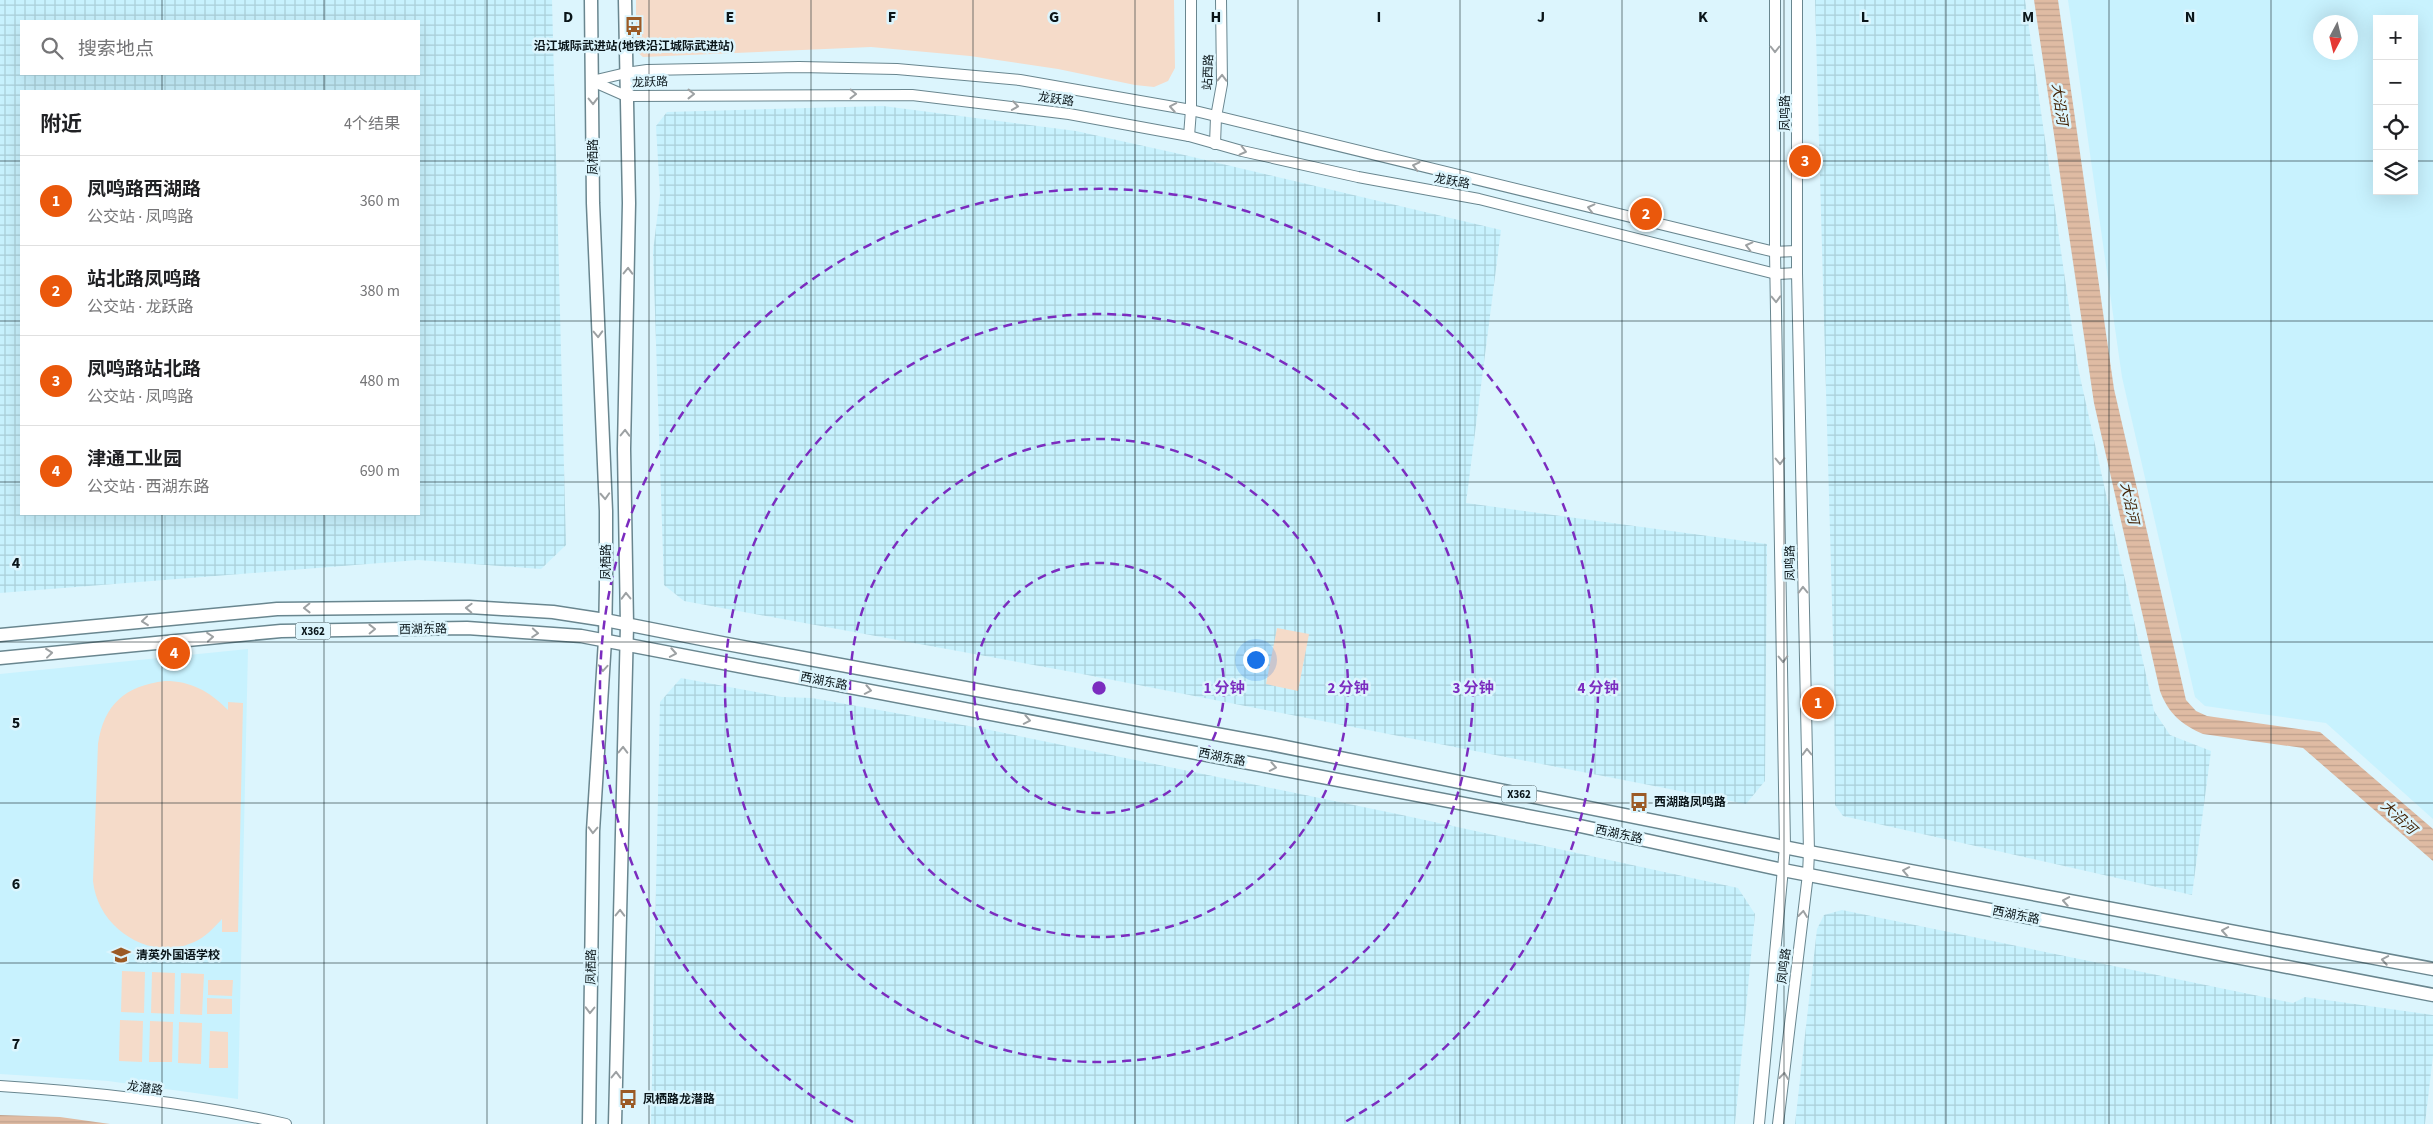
<!DOCTYPE html>
<html lang="zh">
<meta charset="utf-8">
<style>
body{margin:0;font-family:"Source Sans 3","Noto Sans SC",sans-serif;background:#f6f6f6;color:#202124}
.controls{position:absolute;right:15px;top:15px;display:grid;overflow:hidden;border-radius:0px;box-shadow:0 5px 20px #0002}
.controls button{width:45px;height:45px;display:grid;place-items:center;padding:0;border:0;border-bottom:1px solid #e0e0e0;background:#fff;color:#202124;font:25px sans-serif}
.compass{position:absolute;left:2313px;top:15px;width:45px;height:45px;border-radius:50%;background:#fff;box-shadow:0 5px 20px #0002;rotate:187deg}
.you{position:absolute;left:1255px;top:659px;width:18px;height:18px;margin:-12px;border:4px solid #fff;border-radius:50%;background:#1a73e8;box-shadow:0 0 0 8px #1a73e833}
.badge{display:grid;place-items:center;width:32px;height:32px;border-radius:50%;background:#ea580c;color:#fff;font-size:16px;font-weight:700}
.pin{position:absolute;translate:-50% -50%;border:2px solid #fff;box-shadow:0 1px 5px #0006}
.list{margin:0;padding:0;list-style:none}
h2{display:flex;justify-content:space-between;align-items:center;height:65px;margin:0;padding:0 20px;font-size:21px}
h2 small{font-size:16px;font-weight:400;color:#757577}
.list li{display:grid;grid-template-columns:32px 1fr auto;gap:15px;align-items:center;box-sizing:border-box;height:90px;padding:0 20px;border-top:1px solid #e0e0e0}
.list b{display:block;font-size:19px;white-space:nowrap}
.list p{margin:0;font-size:16px;white-space:nowrap;color:#757577}
.list em{font-size:16px;font-style:normal;color:#757577}
.icon{flex:none;width:28px;height:28px;fill:none;stroke:currentColor;stroke-width:2;stroke-linecap:round;stroke-linejoin:round}
.map{position:relative;flex:none;width:2433px;height:1124px;overflow:hidden}
.search{position:absolute;background:#fff;box-shadow:0 5px 20px #0002;left:20px;top:20px;width:400px;height:55px;display:flex;align-items:center;gap:12px;box-sizing:border-box;padding:0 18px;border-radius:0px;color:#757577;font-size:19px}
.panel{position:absolute;background:#fff;box-shadow:0 5px 20px #0002;left:20px;top:90px;width:400px;height:425px;border-radius:0px}
.map>svg:first-child{display:block}
.built{fill:#c8f2fe;fill-rule:evenodd}
.industrial{fill:url(#industrial-grid);fill-rule:evenodd}
.green{fill:#f5dbc9}
.water{fill:url(#water-rules)}
.lines{fill:none;stroke-linecap:round;stroke-linejoin:round}
.minor-casing{stroke:#69868f;stroke-width:12}
.major-casing{stroke:#69868f;stroke-width:15}
.minor{stroke:#fff;stroke-width:10}
.major{stroke:#fff;stroke-width:12}
.oneway{stroke:#9da1a3}
.grid{fill:none;stroke:#0a1519;stroke-width:1;stroke-opacity:0.55}
.ring{fill:none;stroke:#7b2cbf;stroke-width:2.5;stroke-dasharray:9 6}
.labels{text-anchor:middle;stroke-width:5;stroke-linejoin:round;paint-order:stroke}
.shield{fill:#dcf5fd;stroke:#49585d;stroke-width:1}
.shield-label{font-size:11px;font-weight:bold;fill:#0a1519}
.poi-label{font-size:12px;font-weight:bold;fill:#0a1519;stroke:#dcf5fd;text-anchor:start}
.street-label{font-size:12px;fill:#0a1519;stroke:#dcf5fd}
.water-label{font-size:14px;font-style:italic;fill:#411f01;stroke:#dcf5fd}
.grid-label{font-size:16px;text-anchor:middle;font-weight:bold;fill:#0a1519;stroke:#dcf5fd;stroke-width:5;stroke-linejoin:round;paint-order:stroke}
.centre{fill:#7b2cbf;stroke:#dcf5fd;stroke-width:2.5}
.ring-label{font-size:15px;text-anchor:middle;font-weight:bold;fill:#7b2cbf;stroke:#dcf5fd;stroke-width:5;stroke-linejoin:round;paint-order:stroke}
</style>
<div class="map">
<svg width="2433" height="1124" viewBox="0 0 2433 1124">
<defs>
<pattern id="industrial-grid" width="8" height="8" patternUnits="userSpaceOnUse" patternTransform="scale(1.25)"><rect width="8" height="8" fill="#c8f2fe"/><path d="M0 4h8M4 0v8" fill="none" stroke="#aacfd9"/></pattern>
<pattern id="water-rules" width="6" height="5" patternUnits="userSpaceOnUse" patternTransform="scale(1.25)"><rect width="6" height="5" fill="#dfbba3"/><path d="M0 2.5h6" fill="none" stroke="#bea08c"/></pattern>
</defs>
<rect width="100%" height="100%" fill="#dcf5fd"/>
<g class="built">
<path d="M2068 0H2433V819L2326 723 2205 706 2195 697 2122 377ZM2377 19H2414V191H2377ZM2320 22H2350V52H2320Z"/>
<path d="M248 649 238 1099 108 1081 0 1074V674Z"/>
</g>
<g class="industrial">
<path d="M0 0H552L566 545 541 569 418 560 0 593ZM21 21H419V74H21ZM21 91H419V514H21Z"/>
<path d="M1815 0H2025L2077 363 2154 711 2170 735 2211 751 2192 895 1843 816 1835 805 1834 674Z"/>
<path d="M883 106 1076 131 1180 154 1501 230 1466 503 1767 544 1765 781 1746 804 1072 672 684 601 664 585 653 251 660 195 656 126 667 112Z"/>
<path d="M681 678 782 697 812 698 985 729 1402 815 1738 888 1755 914 1735 1124H651L660 702Z"/>
<path d="M1842 910 2293 1003 2305 997 2433 1015V1055L2425 1124H1795L1817 929 1824 915Z"/>
</g>
<g class="green">
<path d="M636 0H1174L1175 68 1168 81 1154 87 1135 85 1058 69 970 56 871 47 643 57 636 51Z"/>
<path d="M1277 628 1309 634 1298 691 1266 684Z"/>
<path d="M165 681C191 681 209 691 228 710V702L243 703 238 932H222V919C216 925 210 932 203 937 158 967 98 932 93 881L98 744C104 704 125 686 165 681Z"/>
<path d="M122 971 145 972 144 1013 121 1012Z"/>
<path d="M152 972 175 973 174 1014 151 1013Z"/>
<path d="M181 973 204 974 202 1015 180 1014Z"/>
<path d="M208 980H233L232 996 208 995Z"/>
<path d="M207 998 232 999V1014H207Z"/>
<path d="M120 1020 143 1021 142 1062 119 1061Z"/>
<path d="M150 1021 173 1022 172 1062H149Z"/>
<path d="M179 1022 202 1023 201 1064 178 1063Z"/>
<path d="M210 1031 228 1032V1068H209Z"/>
</g>
<g class="water">
<path d="M2034 0H2058L2114 389 2186 700 2196 711 2207 716 2320 732 2433 829V861L2303 748 2203 734C2182 725 2168 713 2160 691L2094 403Z"/>
<path d="M0 1115 60 1117 110 1124H0Z"/>
</g>
<g class="lines">
<g class="minor-casing">
<g id="minor">
<path d="M592 81 626 96 912 95 1069 114 1189 136 1242 151 1358 177 1479 199 1776 274 1797 273"/>
<path d="M592 81 626 73 647 70 799 67 897 69 1020 80 1191 110 1775 252 1797 251"/>
<path d="M1189 136 1191 110V0"/>
<path d="M1215 144 1216 117 1222 84 1221 0"/>
<path d="M0 1086C95 1092 193 1103 286 1124"/>
<path d="M1759 1124 1785 847 1775 252V0"/>
<path d="M1778 1124 1808 874 1809 852 1797 273V0"/>
</g>
</g>
<g class="major-casing">
<g id="major">
<path d="M0 635 277 609 469 607 553 612 605 620 727 644 1270 744 1809 852 2433 969"/>
<path d="M0 658 281 631 467 628 581 636 1580 826 1783 870 2433 995"/>
<path d="M589 1124 593 831 605 640 606 586V511L593 203 591 0"/>
<path d="M615 1124 627 625 624 449 629 203 625 0"/>
</g>
</g>
<use href="#minor" class="minor"/>
<use href="#major" class="major"/>
</g>
<defs><path id="oneway-chevron" d="M-2-3.5L2.5 0L-2 3.5" fill="none" stroke-width="1.6" stroke-linecap="round" stroke-linejoin="round" transform="scale(1.25)"/></defs>
<g class="oneway">
<use href="#oneway-chevron" transform="translate(1775 49) rotate(90)"/>
<use href="#oneway-chevron" transform="translate(1222 78) rotate(-89)"/>
<use href="#oneway-chevron" transform="translate(691 94)"/>
<use href="#oneway-chevron" transform="translate(853 94) rotate(1)"/>
<use href="#oneway-chevron" transform="translate(593 101) rotate(89)"/>
<use href="#oneway-chevron" transform="translate(1015 106) rotate(8)"/>
<use href="#oneway-chevron" transform="translate(1173 107) rotate(-170)"/>
<use href="#oneway-chevron" transform="translate(1243 151) rotate(14)"/>
<use href="#oneway-chevron" transform="translate(1416 166) rotate(-166)"/>
<use href="#oneway-chevron" transform="translate(1591 208) rotate(-166)"/>
<use href="#oneway-chevron" transform="translate(1749 246) rotate(-166)"/>
<use href="#oneway-chevron" transform="translate(628 271) rotate(-89)"/>
<use href="#oneway-chevron" transform="translate(1776 299) rotate(88)"/>
<use href="#oneway-chevron" transform="translate(598 334) rotate(88)"/>
<use href="#oneway-chevron" transform="translate(625 433) rotate(-89)"/>
<use href="#oneway-chevron" transform="translate(1780 461) rotate(89)"/>
<use href="#oneway-chevron" transform="translate(605 496) rotate(87)"/>
<use href="#oneway-chevron" transform="translate(1803 590) rotate(-91)"/>
<use href="#oneway-chevron" transform="translate(626 596) rotate(-91)"/>
<use href="#oneway-chevron" transform="translate(307 608) rotate(179)"/>
<use href="#oneway-chevron" transform="translate(469 608) rotate(-178)"/>
<use href="#oneway-chevron" transform="translate(145 621) rotate(174)"/>
<use href="#oneway-chevron" transform="translate(372 629) rotate(-1)"/>
<use href="#oneway-chevron" transform="translate(535 633) rotate(4)"/>
<use href="#oneway-chevron" transform="translate(210 637) rotate(-5)"/>
<use href="#oneway-chevron" transform="translate(49 653) rotate(-6)"/>
<use href="#oneway-chevron" transform="translate(673 653) rotate(10)"/>
<use href="#oneway-chevron" transform="translate(1783 659) rotate(89)"/>
<use href="#oneway-chevron" transform="translate(603 668) rotate(94)"/>
<use href="#oneway-chevron" transform="translate(868 690) rotate(11)"/>
<use href="#oneway-chevron" transform="translate(1027 720) rotate(11)"/>
<use href="#oneway-chevron" transform="translate(623 750) rotate(-89)"/>
<use href="#oneway-chevron" transform="translate(1807 752) rotate(-91)"/>
<use href="#oneway-chevron" transform="translate(1273 767) rotate(11)"/>
<use href="#oneway-chevron" transform="translate(593 830) rotate(92)"/>
<use href="#oneway-chevron" transform="translate(1906 871) rotate(-169)"/>
<use href="#oneway-chevron" transform="translate(2066 901) rotate(-170)"/>
<use href="#oneway-chevron" transform="translate(620 913) rotate(-89)"/>
<use href="#oneway-chevron" transform="translate(1803 914) rotate(-83)"/>
<use href="#oneway-chevron" transform="translate(2225 931) rotate(-170)"/>
<use href="#oneway-chevron" transform="translate(2385 960) rotate(-170)"/>
<use href="#oneway-chevron" transform="translate(590 1010) rotate(91)"/>
<use href="#oneway-chevron" transform="translate(616 1075) rotate(-89)"/>
<use href="#oneway-chevron" transform="translate(1784 1076) rotate(-83)"/>
</g>
<path class="grid" d="M162 0V21M324 0V21M487 0V1124M649 0V1124M811 0V1124M973 0V1124M1135 0V1124M1298 0V1124M1460 0V1124M1622 0V1124M1784 0V1124M1946 0V1124M2109 0V1124M2271 0V1124M162 74V91M324 74V91M0 161H21M419 161H2377M2414 161H2433M0 321H21M419 321H2433M0 482H21M419 482H2433M162 514V1124M324 514V1124M0 642H2433M0 803H2433M0 963H2433"/>
<g class="ring">
<circle cx="1099" cy="688" r="125"/>
<circle cx="1099" cy="688" r="249"/>
<circle cx="1099" cy="688" r="374"/>
<path d="M853 1122A499 499 0 1 1 1345 1122"/>
</g>
<defs>
<g id="bus-bare" transform="scale(1.5)"><path d="M-5-6H5V4H4V6H2V4H-2V6H-4V4H-5ZM-3.5-4V0h7V-4ZM-3.5 1.2v1.5H-2V1.2ZM2 1.2v1.5H3.5V1.2Z" fill="#9b5a25" stroke="#dcf5fd" stroke-width="2.5" paint-order="stroke"/></g>
<g id="school-bare" transform="scale(1.5)"><path d="M0-5L7-2L0 1L-7-2ZM-4 1L0 2.5L4 1V4Q0 6-4 4Z" fill="#9b5a25" stroke="#dcf5fd" stroke-width="2.5" paint-order="stroke"/></g>
</defs>
<g fill-rule="evenodd">
<use href="#bus-bare" x="634" y="26"/>
<use href="#bus-bare" x="1639" y="802"/>
<use href="#school-bare" x="121" y="955"/>
<use href="#bus-bare" x="628" y="1099"/>
</g>
<g class="labels">
<g class="shield">
<rect x="295.5" y="622.5" width="35" height="17" rx="4"/>
<rect x="1501.5" y="785.5" width="35" height="17" rx="4"/>
</g>
<g class="shield-label">
<text x="313" y="635">X362</text>
<text x="1519" y="798">X362</text>
</g>
<g class="poi-label">
<text x="634" y="50" text-anchor="middle">沿江城际武进站(地铁沿江城际武进站)</text>
<text x="1654" y="806">西湖路凤鸣路</text>
<text x="136" y="959">清英外国语学校</text>
<text x="643" y="1103">凤栖路龙潜路</text>
</g>
<g class="street-label">
<text transform="translate(1208 72) rotate(-88)" y="4">站西路</text>
<text transform="translate(650 82) rotate(-2)" y="4">龙跃路</text>
<text transform="translate(1056 99) rotate(8)" y="4">龙跃路</text>
<text transform="translate(1785 113) rotate(-90)" y="4">凤鸣路</text>
<text transform="translate(593 157) rotate(-90)" y="4">凤栖路</text>
<text transform="translate(1452 181) rotate(10)" y="4">龙跃路</text>
<text transform="translate(606 562) rotate(-90)" y="4">凤栖路</text>
<text transform="translate(1790 563) rotate(-91)" y="4">凤鸣路</text>
<text transform="translate(423 629) rotate(-1)" y="4">西湖东路</text>
<text transform="translate(824 681) rotate(11)" y="4">西湖东路</text>
<text transform="translate(1222 757) rotate(11)" y="4">西湖东路</text>
<text transform="translate(1619 834) rotate(12)" y="4">西湖东路</text>
<text transform="translate(2016 915) rotate(11)" y="4">西湖东路</text>
<text transform="translate(1784 966) rotate(-83)" y="4">凤鸣路</text>
<text transform="translate(591 967) rotate(-89)" y="4">凤栖路</text>
<text transform="translate(145 1088) rotate(8)" y="4">龙潜路</text>
</g>
<g class="water-label">
<text transform="translate(2060 104) rotate(82)" y="5">大沿河</text>
<text transform="translate(2130 503) rotate(78)" y="5">大沿河</text>
<text transform="translate(2399 817) rotate(42)" y="5">大沿河</text>
</g>
</g>
<g class="grid-label">
<text x="568" y="22">D</text>
<text x="730" y="22">E</text>
<text x="892" y="22">F</text>
<text x="1054" y="22">G</text>
<text x="1216" y="22">H</text>
<text x="1379" y="22">I</text>
<text x="1541" y="22">J</text>
<text x="1703" y="22">K</text>
<text x="1865" y="22">L</text>
<text x="2028" y="22">M</text>
<text x="2190" y="22">N</text>
<text x="16" y="568">4</text>
<text x="16" y="728">5</text>
<text x="16" y="889">6</text>
<text x="16" y="1049">7</text>
</g>
<circle cx="1099" cy="688" r="8" class="centre"/>
<g class="ring-label">
<text x="1224" y="693">1 分钟</text>
<text x="1348" y="693">2 分钟</text>
<text x="1473" y="693">3 分钟</text>
<text x="1598" y="693">4 分钟</text>
</g>
</svg>
<div class="controls">
<button>+</button>
<button>−</button>
<button><svg class="icon" aria-label="locate" viewBox="0 0 24 24"><circle cx="12" cy="12" r="6"/><path d="M12 2v4M12 18v4M2 12h4M18 12h4"/></svg></button>
<button><svg class="icon" aria-label="layers" viewBox="0 0 24 24"><path d="M12 4l9 5-9 5-9-5zM3 14l9 5 9-5"/></svg></button>
</div>
<svg class="compass" viewBox="-18 -18 36 36"><path d="M0-13l5 13h-10z" fill="#e53935"/><path d="M0 13l5-13h-10z" fill="#757577"/></svg>
<div class="you"></div>
<div class="pin badge" style="left:1818px;top:703px">1</div>
<div class="pin badge" style="left:1646px;top:214px">2</div>
<div class="pin badge" style="left:1805px;top:161px">3</div>
<div class="pin badge" style="left:174px;top:653px">4</div>
<div class="search"><svg class="icon" aria-label="search" viewBox="0 0 24 24"><circle cx="10" cy="10" r="6"/><path d="M15 15l6 6"/></svg>搜索地点</div>
<section class="panel">
<h2>附近<small>4个结果</small></h2>
<ul class="list">
<li><span class="badge">1</span><div><b>凤鸣路西湖路</b><p>公交站 · 凤鸣路</p></div><em>360 m</em></li>
<li><span class="badge">2</span><div><b>站北路凤鸣路</b><p>公交站 · 龙跃路</p></div><em>380 m</em></li>
<li><span class="badge">3</span><div><b>凤鸣路站北路</b><p>公交站 · 凤鸣路</p></div><em>480 m</em></li>
<li><span class="badge">4</span><div><b>津通工业园</b><p>公交站 · 西湖东路</p></div><em>690 m</em></li>
</ul>
</section>
</div>
